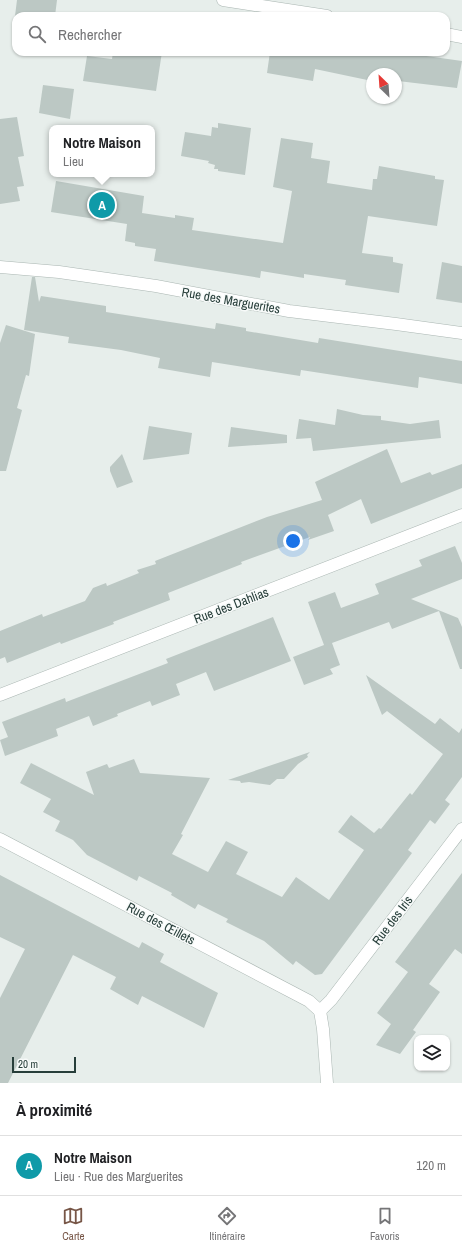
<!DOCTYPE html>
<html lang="fr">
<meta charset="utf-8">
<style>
body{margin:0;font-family:"Archivo Narrow",sans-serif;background:#f2f2f2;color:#202124}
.controls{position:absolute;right:12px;bottom:12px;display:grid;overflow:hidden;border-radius:8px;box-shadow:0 1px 3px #0004}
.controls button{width:36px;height:36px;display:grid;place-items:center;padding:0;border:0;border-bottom:1px solid #e0e0e0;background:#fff;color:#202124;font:20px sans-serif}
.compass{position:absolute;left:366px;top:68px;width:36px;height:36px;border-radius:50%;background:#fff;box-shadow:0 1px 3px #0004;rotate:335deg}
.scale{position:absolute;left:12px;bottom:10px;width:64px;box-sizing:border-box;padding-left:4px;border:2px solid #273e3a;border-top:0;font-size:11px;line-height:14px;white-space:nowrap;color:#273e3a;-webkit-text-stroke:3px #f7faf9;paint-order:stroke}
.you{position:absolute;left:293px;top:541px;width:14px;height:14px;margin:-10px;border:3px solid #fff;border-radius:50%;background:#1a73e8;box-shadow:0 0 0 6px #1a73e833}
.badge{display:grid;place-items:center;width:26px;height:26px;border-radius:50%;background:#775647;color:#fff;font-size:13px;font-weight:700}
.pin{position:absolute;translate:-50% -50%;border:2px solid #fff;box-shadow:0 1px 4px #0006}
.popup{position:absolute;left:49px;top:125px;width:106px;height:52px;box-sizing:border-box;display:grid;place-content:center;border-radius:8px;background:#fff;filter:drop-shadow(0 1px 3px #0005);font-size:13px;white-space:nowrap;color:#757577}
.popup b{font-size:15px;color:#202124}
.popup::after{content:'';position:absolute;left:50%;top:100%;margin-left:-8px;border:8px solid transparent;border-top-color:#fff}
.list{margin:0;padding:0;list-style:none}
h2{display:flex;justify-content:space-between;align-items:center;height:52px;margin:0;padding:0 16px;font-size:17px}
h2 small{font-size:13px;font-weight:400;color:#757577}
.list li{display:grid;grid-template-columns:26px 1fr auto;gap:12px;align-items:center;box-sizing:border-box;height:60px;padding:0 16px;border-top:1px solid #e0e0e0}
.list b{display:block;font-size:15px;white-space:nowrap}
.list p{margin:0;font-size:13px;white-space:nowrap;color:#757577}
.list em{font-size:13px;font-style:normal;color:#757577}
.icon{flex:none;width:22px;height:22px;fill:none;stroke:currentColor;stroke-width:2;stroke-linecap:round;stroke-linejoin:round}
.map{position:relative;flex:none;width:462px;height:1083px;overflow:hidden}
.search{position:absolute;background:#fff;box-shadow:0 1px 3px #0004;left:12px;right:12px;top:12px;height:44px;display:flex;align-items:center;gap:10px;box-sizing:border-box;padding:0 14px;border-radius:12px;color:#757577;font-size:15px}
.sheet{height:112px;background:#fff}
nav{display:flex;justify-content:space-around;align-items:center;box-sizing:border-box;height:56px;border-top:1px solid #e0e0e0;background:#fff;font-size:11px;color:#757577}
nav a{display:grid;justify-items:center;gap:2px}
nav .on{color:#775647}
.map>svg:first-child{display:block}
.building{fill:#bcc8c4}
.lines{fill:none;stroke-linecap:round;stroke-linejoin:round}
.street-casing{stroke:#aab6b2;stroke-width:13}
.street{stroke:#fff;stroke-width:12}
.labels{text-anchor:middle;stroke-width:3;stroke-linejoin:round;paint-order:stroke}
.street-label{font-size:13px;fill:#273e3a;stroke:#f7faf9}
</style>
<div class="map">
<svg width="462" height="1083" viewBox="0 0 462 1083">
<rect width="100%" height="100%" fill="#e7eeeb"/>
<g class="building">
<path d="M17 0H57L55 16H15Z"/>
<path d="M113 52H162L156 91 83 81 87 56 112 59Z"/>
<path d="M270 52H398L462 61 457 88 398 81 397 85H396V74H372V81L315 69 313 81 267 73Z"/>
<path d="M43 85 74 89 70 119 39 113Z"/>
<path d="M17 117 24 156 18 157 24 186 17 187 20 201 0 204V119Z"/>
<path d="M218 123 251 128 245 175 218 171V169H214L215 165 208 163 209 161 181 156 185 132 211 136 212 127 218 128Z"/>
<path d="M281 138 313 143 311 158 330 161 327 183 372 190 373 179H377L379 166 435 176V179L444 180 437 226 368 216 362 253 393 257V262L403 264 399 293 345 285 346 280 304 274V278L261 271 260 278 154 261 156 249 135 246V243L125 241 127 224 51 212 56 181 144 196 142 213 175 218V215L194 218 192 230 283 243 292 191 273 187Z"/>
<path d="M442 262 462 266V303L436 299Z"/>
<path d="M32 277H35L39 302 41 296 106 306V312L215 329 216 323 246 328V331L318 343 319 338 462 361V384L419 377 418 388 301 370 300 376 212 362 210 377 158 368 160 358 121 350 68 343 69 337 24 330Z"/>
<path d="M6 325 35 334 29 376 26 375 17 408 22 410 6 471H0V343Z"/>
<path d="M337 409 363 415 381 416V420L410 424 439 420 441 438 313 451 311 438 296 439 299 419 335 425Z"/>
<path d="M149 426 192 433 189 454 143 460Z"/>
<path d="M231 427 287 435V443L228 447Z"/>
<path d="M387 449 401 483 430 472 432 475 462 464V488L371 524 361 499 328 515 334 531 308 540 310 537 241 562 242 564 168 593 170 600 113 622 114 624 61 644 60 642 7 663 5 657 0 659V631L42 614 43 617 85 601 93 588 106 583 107 586 139 573 137 570 156 564 155 561 267 517 322 500 315 482Z"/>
<path d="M122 454 133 482 117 488 110 471V467Z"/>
<path d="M455 546 462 563V579L411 599 458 618 462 627V669H460L439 611 392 629 389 622 332 643 340 665 330 669 333 674 304 685 293 657 324 645 308 602 335 592 341 608 379 594 375 584 422 566 419 560Z"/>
<path d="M273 617 291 661 214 691 206 672 176 684 180 695 152 706 150 701 117 714 118 716 93 726 89 716 56 729 58 736 5 756 0 740 8 737 2 722 65 698 66 702 168 663 166 659Z"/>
<path d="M366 675 435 724 440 718 459 733 462 728V777L445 800 450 804 435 824 430 820 408 850 412 853 322 974 315 975 296 961 293 965 264 941 226 922 228 919 198 904 195 909 171 895 172 893 139 876 137 881 87 855 73 840 55 831 60 821 43 812 51 799 20 783 31 763 94 795 86 772 107 764 109 768 134 759 140 773 210 778 181 834 183 835 172 854 208 872 226 841 248 852 236 874 282 897 296 877 329 900 364 850 338 832 351 815 374 833 379 828 381 829 410 793 412 795 443 754 387 711 382 715Z"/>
<path d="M310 752 307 755 308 757 298 764 284 779H277L270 785 249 782 241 783 240 781 228 780Z"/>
<path d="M462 873V954L455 949 429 984 440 992 413 1030 416 1032 400 1054 376 1045 391 1024 377 1013 408 972 395 962Z"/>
<path d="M0 875 139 948 142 942 164 954 160 962 218 993 204 1028 142 996 138 1005 110 989 116 977 73 955 8 1083H0V998L25 949 0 937Z"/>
</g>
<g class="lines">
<g class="street-casing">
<g id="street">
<path d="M223 0 327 16"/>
<path d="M446 34 462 37"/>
<path d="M0 267 59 272 156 286 289 311 396 324 462 333"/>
<path d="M0 695 462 515"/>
<path d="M0 839 309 1001 320 1011"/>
<path d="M320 1011 331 1000 462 829"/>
<path d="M320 1011 323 1029 327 1083"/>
</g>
</g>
<use href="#street" class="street"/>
</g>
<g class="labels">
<g class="street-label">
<text transform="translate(231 300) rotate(10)" y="5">Rue des Marguerites</text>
<text transform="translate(231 605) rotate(-21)" y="5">Rue des Dahlias</text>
<text transform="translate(392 920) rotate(-53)" y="5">Rue des Iris</text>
<text transform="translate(161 923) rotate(28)" y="5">Rue des Œillets</text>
</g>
</g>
</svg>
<div class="controls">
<button><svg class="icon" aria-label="layers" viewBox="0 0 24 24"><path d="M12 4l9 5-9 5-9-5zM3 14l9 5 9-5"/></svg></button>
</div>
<svg class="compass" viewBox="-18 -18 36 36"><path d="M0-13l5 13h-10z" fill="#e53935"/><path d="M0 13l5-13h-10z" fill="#757577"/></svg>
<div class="scale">20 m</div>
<div class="you"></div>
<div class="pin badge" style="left:102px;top:205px;background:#0f9aa8">A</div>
<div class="popup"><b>Notre Maison</b>Lieu</div>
<div class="search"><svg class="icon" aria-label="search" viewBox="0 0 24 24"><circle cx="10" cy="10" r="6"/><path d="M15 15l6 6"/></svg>Rechercher</div>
</div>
<section class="sheet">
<h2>À proximité<small></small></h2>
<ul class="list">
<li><span class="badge" style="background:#0f9aa8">A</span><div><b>Notre Maison</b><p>Lieu · Rue des Marguerites</p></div><em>120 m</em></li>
</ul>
</section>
<nav>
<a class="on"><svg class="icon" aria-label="map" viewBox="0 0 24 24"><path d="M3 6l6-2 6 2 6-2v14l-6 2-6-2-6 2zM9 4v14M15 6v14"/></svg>Carte</a>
<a><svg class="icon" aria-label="directions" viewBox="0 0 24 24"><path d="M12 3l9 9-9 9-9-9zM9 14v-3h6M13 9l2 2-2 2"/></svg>Itinéraire</a>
<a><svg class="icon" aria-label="saved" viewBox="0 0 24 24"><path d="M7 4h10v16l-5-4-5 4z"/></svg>Favoris</a>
</nav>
